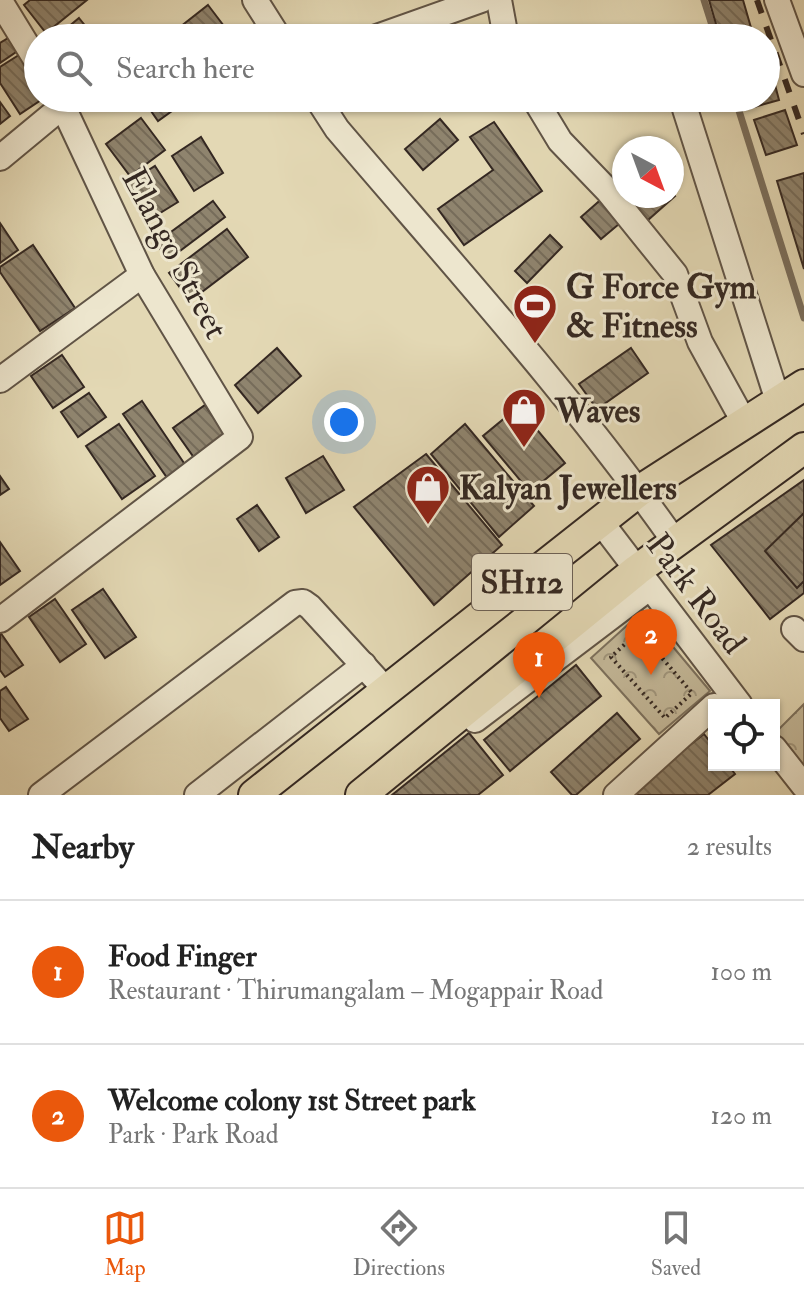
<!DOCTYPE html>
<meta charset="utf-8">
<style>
body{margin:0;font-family:"IM FELL Double Pica",serif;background:#f2f2f2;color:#222}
.controls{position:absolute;right:24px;bottom:24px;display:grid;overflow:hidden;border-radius:0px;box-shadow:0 2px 6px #0004}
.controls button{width:72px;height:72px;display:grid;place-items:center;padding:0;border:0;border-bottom:2px solid #e0e0e0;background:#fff;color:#222;font:40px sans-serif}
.compass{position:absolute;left:612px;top:136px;width:72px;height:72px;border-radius:50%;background:#fff;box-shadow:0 2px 6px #0004;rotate:139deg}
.you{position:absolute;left:344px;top:422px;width:28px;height:28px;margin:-20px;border:6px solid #fff;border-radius:50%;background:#1a73e8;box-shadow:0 0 0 12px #1a73e833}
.badge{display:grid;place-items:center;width:52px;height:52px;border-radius:50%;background:#ea580c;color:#fff;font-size:26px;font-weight:700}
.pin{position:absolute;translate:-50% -66px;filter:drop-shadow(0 2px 4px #0008)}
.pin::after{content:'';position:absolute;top:42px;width:28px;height:24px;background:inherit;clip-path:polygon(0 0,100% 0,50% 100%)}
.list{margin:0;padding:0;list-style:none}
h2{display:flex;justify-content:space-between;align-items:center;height:104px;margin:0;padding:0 32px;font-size:34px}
h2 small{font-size:26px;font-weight:400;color:#767676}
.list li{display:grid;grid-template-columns:52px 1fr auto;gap:24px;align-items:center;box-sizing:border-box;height:144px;padding:0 32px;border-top:2px solid #e0e0e0}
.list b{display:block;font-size:30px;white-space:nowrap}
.list p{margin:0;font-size:26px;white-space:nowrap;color:#767676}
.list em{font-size:26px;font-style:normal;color:#767676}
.icon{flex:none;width:44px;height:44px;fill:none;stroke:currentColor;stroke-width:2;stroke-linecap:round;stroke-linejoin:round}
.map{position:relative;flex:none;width:804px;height:795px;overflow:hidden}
.search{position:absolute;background:#fff;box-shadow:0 2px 6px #0004;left:24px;right:24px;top:24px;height:88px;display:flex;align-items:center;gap:20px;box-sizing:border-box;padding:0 28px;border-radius:44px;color:#767676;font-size:30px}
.sheet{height:392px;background:#fff}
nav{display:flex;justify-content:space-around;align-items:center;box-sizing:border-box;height:112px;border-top:2px solid #e0e0e0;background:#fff;font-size:22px;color:#767676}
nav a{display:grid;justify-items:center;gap:4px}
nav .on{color:#ea580c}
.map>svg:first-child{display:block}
.park{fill:url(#park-crowns);stroke:#7c715e;stroke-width:2}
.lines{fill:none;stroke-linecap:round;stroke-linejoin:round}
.stream{stroke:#7a6e5c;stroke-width:7}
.building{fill:url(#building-back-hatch);stroke:#342822;stroke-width:2}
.minor-casing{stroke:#605446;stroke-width:28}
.major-casing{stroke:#342822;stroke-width:34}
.path{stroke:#342822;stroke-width:4;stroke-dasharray:2 4;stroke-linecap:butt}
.minor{stroke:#ede6ce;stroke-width:24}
.major{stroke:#e3d8b4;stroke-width:30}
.rail{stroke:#342822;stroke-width:6;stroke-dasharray:14 14;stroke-linecap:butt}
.labels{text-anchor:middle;stroke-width:6;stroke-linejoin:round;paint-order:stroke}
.shield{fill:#ede6ce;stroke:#6c6156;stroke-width:2}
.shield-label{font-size:32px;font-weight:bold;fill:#342822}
.street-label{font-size:34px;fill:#342822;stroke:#ede6ce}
.poi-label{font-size:34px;font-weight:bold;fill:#342822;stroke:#ede6ce;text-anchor:start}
</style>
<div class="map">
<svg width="804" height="795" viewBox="0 0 804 795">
<defs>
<pattern id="park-crowns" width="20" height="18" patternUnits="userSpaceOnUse" patternTransform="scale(2)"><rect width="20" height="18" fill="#c5ba9b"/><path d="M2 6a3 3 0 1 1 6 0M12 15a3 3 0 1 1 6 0" fill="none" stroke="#a1977e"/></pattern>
<pattern id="building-back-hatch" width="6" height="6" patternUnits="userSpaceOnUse" patternTransform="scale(2)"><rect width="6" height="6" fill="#8f846e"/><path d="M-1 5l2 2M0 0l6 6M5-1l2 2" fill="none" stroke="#766c5a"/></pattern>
</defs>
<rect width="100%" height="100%" fill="#e3d8b4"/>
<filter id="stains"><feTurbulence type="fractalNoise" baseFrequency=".0025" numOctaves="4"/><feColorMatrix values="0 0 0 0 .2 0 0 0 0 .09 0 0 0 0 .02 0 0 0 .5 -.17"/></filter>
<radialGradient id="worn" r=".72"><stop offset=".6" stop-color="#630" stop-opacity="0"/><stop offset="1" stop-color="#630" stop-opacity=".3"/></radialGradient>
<g class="park">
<path d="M643 611 710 691 659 734 591 658Z"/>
<path d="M804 704V770L775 733Z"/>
</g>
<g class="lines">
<g class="stream">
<path d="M704 0 716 38"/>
<path d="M735 98 804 318"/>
</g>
</g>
<g class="building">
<path d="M30 0H87L46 33 24 5Z"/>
<path d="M709 0H743L754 38H720Z"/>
<path d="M208 5 233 38H166Z"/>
<path d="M79 18 95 38H55Z"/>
<path d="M13 35 22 48 0 63V43Z"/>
<path d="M22 53 38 77V98H44L20 114 0 83V67Z"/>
<path d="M769 62 779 100 747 109 744 98H766V63Z"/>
<path d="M142 98H179L183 103 158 121Z"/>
<path d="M200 98H225L209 110Z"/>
<path d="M360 98H379L363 105Z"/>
<path d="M0 102 10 116 0 124Z"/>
<path d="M785 110 797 145 766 155 754 120Z"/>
<path d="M141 118 165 150 130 176 106 144Z"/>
<path d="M440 119 458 140 423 170 405 149Z"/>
<path d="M494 122 542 191 464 245 438 209 493 170 470 137Z"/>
<path d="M201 137 223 173 194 191 172 156Z"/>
<path d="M155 166 178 202 147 221 125 185Z"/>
<path d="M804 173V269L777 181Z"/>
<path d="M672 192 675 196 648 220 633 204 642 196H672Z"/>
<path d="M605 196 625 219 601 239 581 217Z"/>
<path d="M213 201 225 217 168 260 156 243Z"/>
<path d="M0 223 18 250 0 263Z"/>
<path d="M227 229 248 257 190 301 169 273Z"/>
<path d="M550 235 562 247 527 283 515 271Z"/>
<path d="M33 245 75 308 40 331 0 272V267Z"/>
<path d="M277 348 301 376 258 413 235 385Z"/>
<path d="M631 348 648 373 597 409 579 384Z"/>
<path d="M62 355 84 387 53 408 31 376Z"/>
<path d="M89 393 106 417 78 437 61 412Z"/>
<path d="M142 401 188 469 170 482 123 414Z"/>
<path d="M205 405 227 437 195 459 173 428Z"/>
<path d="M518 407 565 463 530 492 483 436Z"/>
<path d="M119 424 155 476 122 499 86 446Z"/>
<path d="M465 424 534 506 499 537 431 454Z"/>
<path d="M426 454 502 545 434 605 354 507Z"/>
<path d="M323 456 344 490 306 513 286 478Z"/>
<path d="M0 476 9 489 0 495Z"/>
<path d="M804 480V593L770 619 711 545Z"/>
<path d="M257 505 279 537 259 551 237 519Z"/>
<path d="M804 513V581L797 588 765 551Z"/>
<path d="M0 542 20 571 0 585Z"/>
<path d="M103 589 136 637 105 658 72 610Z"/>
<path d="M55 599 86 644 60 662 29 617Z"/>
<path d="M0 632 23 665 5 677 0 670Z"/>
<path d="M576 665 601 696 510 771 484 740Z"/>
<path d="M6 687 28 719 9 731 0 718V691Z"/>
<path d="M617 713 640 739 576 795H572L551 772Z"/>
<path d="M469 733 503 775 478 795H392Z"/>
<path d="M704 734 714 747V765H728L735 774 708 795H626Z"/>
</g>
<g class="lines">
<g class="minor-casing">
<g id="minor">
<path d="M255 0 279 38"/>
<path d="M499 0 506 38"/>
<path d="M777 0 804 74"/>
<path d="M0 1 38 63"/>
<path d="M374 38 481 0"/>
<path d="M317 98 337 129C452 264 573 397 675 542"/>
<path d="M534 98 560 141 608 191 675 274 700 342 744 422"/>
<path d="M685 109 778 401"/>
<path d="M0 158 64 105"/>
<path d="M0 380 142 275"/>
<path d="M600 521 740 705"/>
<path d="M0 620 240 437 142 275 59 98"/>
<path d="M794 629 804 639"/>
<path d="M475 720 649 588"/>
<path d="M774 748 804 786"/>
<path d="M41 795 295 603 303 602 310 607 386 690"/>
<path d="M197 795 364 665"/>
<path d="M616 795 714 706"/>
</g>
</g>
<g class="major-casing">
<g id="major">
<path d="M254 795 639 491 804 385"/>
<path d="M361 795 637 570 804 448"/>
</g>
</g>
<path class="path" d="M639 631 692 693 665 718 611 657Z"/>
<use href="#minor" class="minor"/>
<use href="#major" class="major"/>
<path class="rail" d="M757 0 804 134"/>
</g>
<defs>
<g id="stadium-pin" transform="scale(2.3)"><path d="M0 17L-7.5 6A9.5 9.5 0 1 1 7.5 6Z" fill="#8f2418" stroke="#ede6ce"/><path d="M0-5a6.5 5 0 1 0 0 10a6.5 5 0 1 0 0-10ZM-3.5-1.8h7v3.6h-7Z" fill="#fff"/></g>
<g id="shop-pin" transform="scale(2.3)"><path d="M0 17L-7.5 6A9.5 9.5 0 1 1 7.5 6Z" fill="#8f2418" stroke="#ede6ce"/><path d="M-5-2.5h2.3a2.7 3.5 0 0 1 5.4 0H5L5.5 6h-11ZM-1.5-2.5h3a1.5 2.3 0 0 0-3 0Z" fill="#fff"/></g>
</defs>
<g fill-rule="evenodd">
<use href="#stadium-pin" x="535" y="306"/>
<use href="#shop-pin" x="524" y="410"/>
<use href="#shop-pin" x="428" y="487"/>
</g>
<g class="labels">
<rect class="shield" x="472" y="554" width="100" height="56" rx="6"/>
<g class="shield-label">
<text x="522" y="593">SH112</text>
</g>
<g class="street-label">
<text transform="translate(176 253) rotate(62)" y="12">Elango Street</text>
<text transform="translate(697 593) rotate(53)" y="12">Park Road</text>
</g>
<g class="poi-label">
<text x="566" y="298">G Force Gym<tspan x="566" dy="39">&amp; Fitness</tspan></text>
<text x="555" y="422">Waves</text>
<text x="459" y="499">Kalyan Jewellers</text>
</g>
</g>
<rect width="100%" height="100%" filter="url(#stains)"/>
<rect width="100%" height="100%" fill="url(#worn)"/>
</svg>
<div class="controls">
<button><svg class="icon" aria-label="locate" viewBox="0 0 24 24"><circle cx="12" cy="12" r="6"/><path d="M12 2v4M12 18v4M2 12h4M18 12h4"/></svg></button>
</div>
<svg class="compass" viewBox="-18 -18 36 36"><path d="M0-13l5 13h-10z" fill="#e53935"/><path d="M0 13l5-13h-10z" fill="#767676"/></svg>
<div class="you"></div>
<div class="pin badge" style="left:539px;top:698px">1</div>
<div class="pin badge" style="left:651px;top:675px">2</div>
<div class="search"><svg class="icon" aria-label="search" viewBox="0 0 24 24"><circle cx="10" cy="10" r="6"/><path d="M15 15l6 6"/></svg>Search here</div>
</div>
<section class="sheet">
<h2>Nearby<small>2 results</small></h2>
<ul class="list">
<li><span class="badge">1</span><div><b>Food Finger</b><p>Restaurant · Thirumangalam – Mogappair Road</p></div><em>100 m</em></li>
<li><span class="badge">2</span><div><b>Welcome colony 1st Street park</b><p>Park · Park Road</p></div><em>120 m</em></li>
</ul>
</section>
<nav>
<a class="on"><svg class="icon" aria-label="map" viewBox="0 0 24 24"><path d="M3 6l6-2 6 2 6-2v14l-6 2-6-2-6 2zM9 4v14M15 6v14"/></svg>Map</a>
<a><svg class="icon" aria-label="directions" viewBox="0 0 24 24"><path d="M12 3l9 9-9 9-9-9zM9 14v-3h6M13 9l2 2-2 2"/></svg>Directions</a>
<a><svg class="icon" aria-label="saved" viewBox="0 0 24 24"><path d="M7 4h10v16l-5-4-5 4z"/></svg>Saved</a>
</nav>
